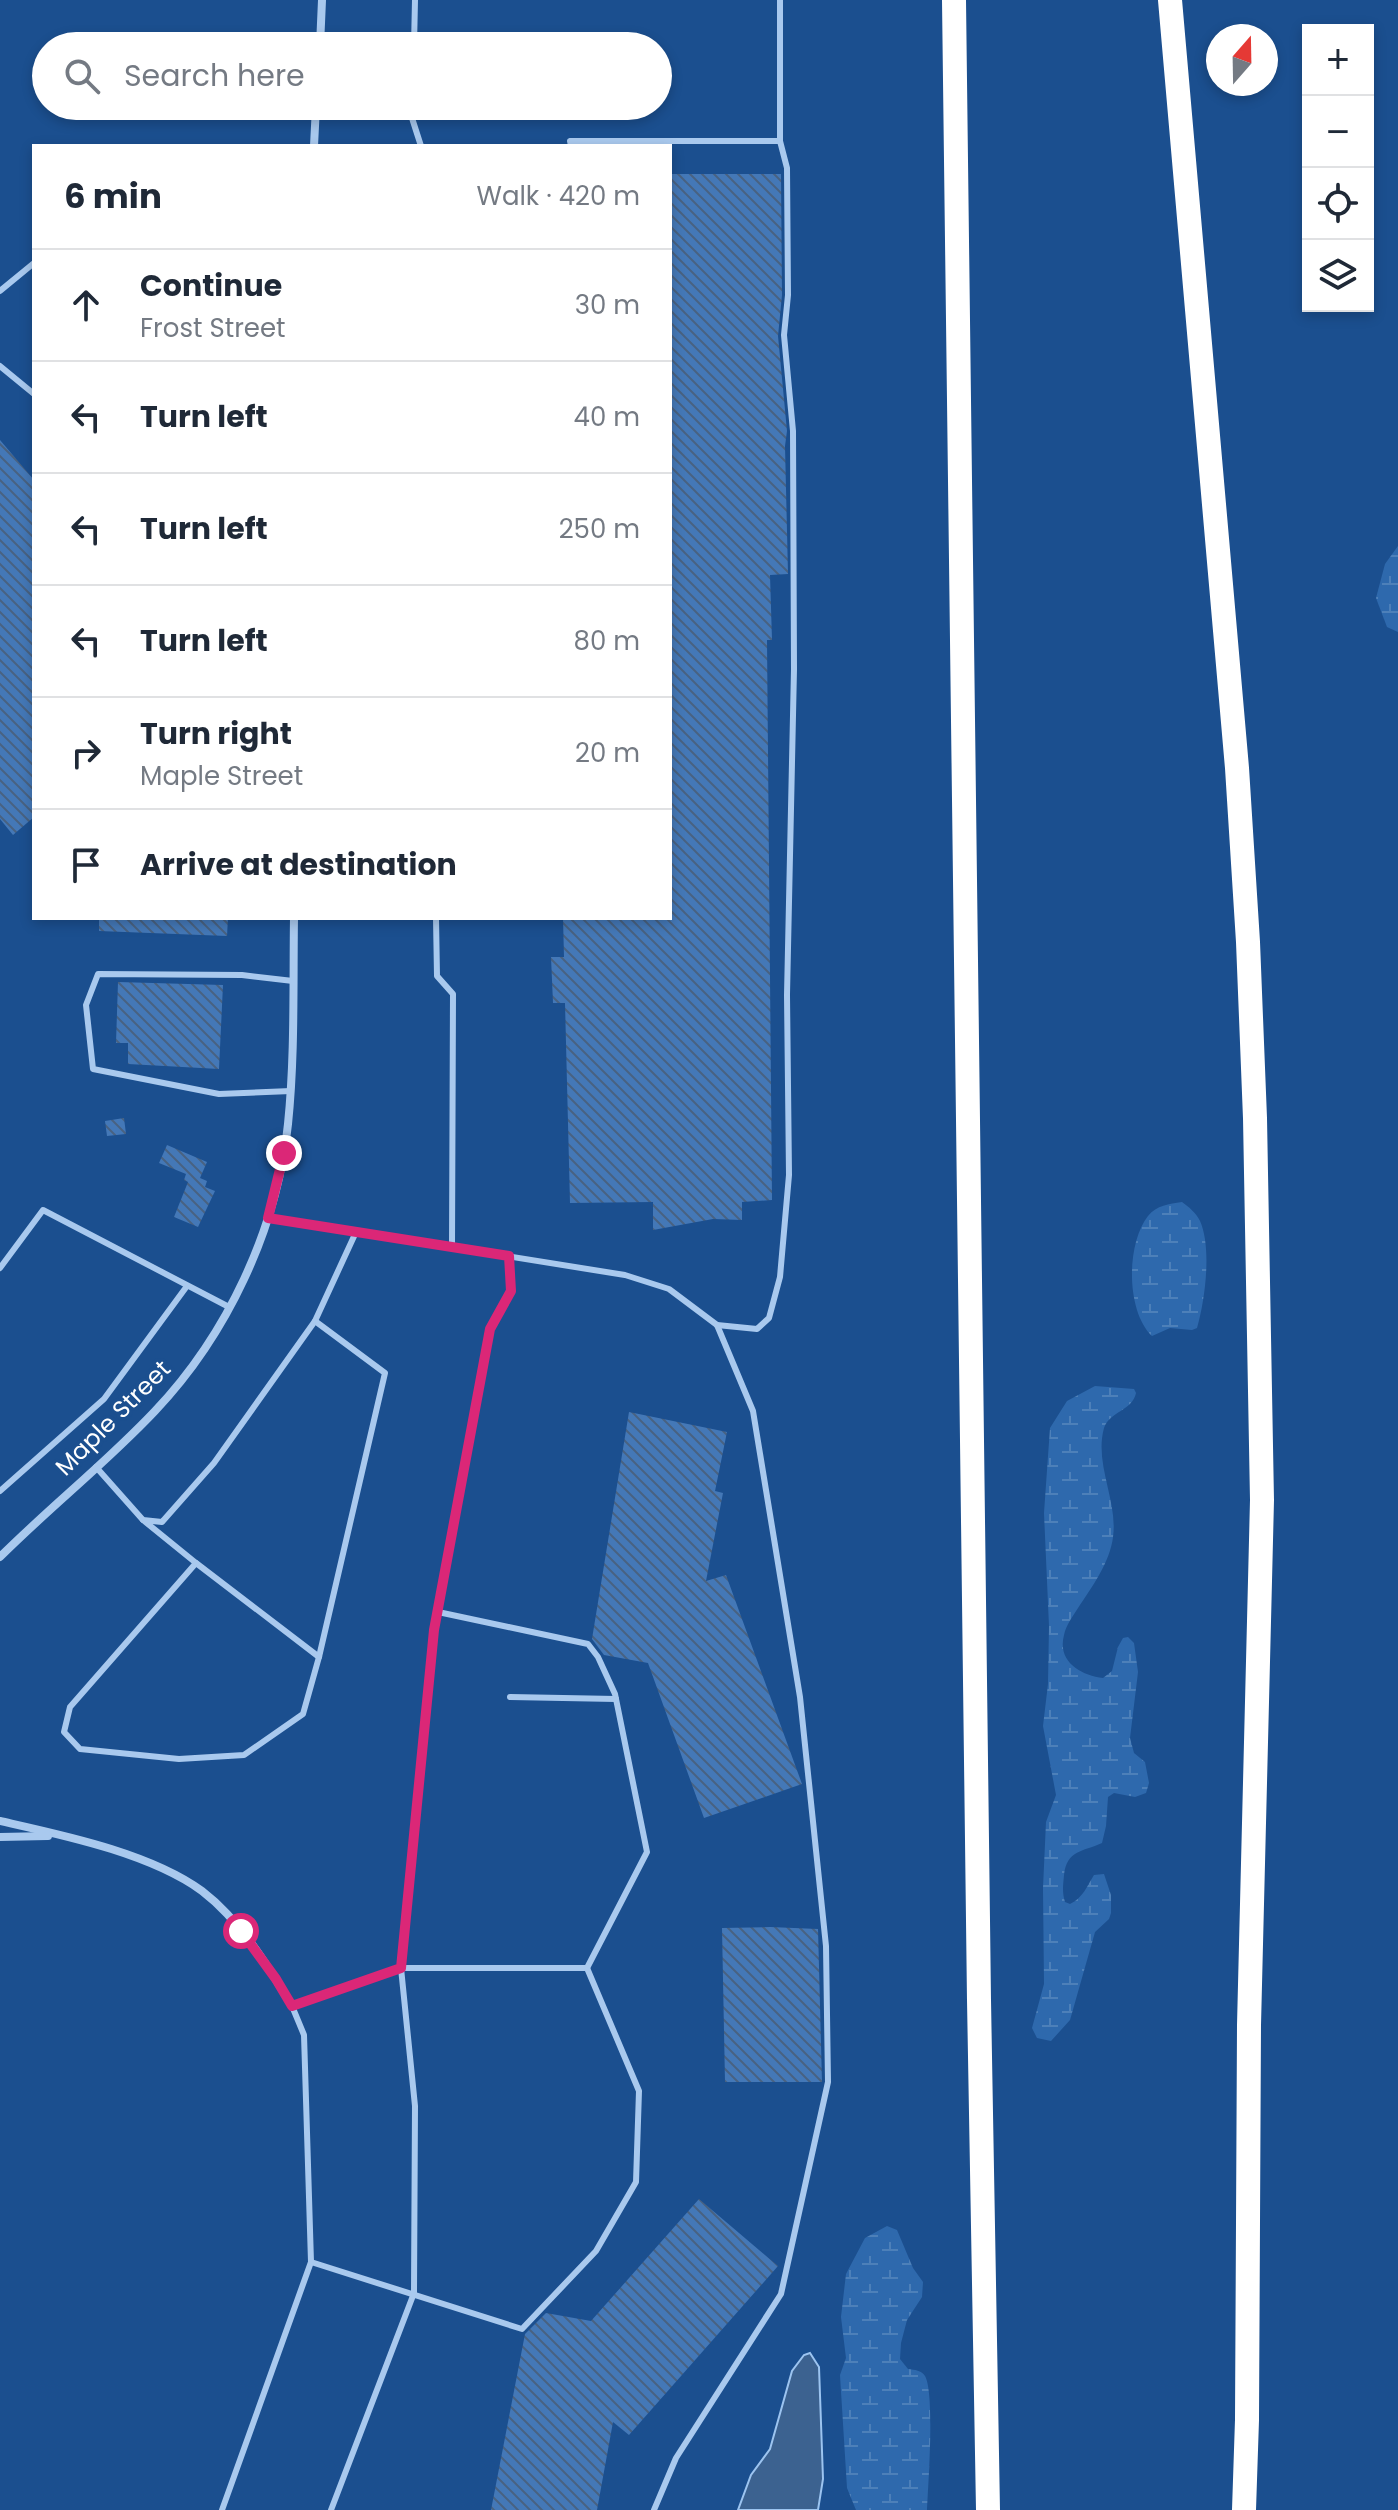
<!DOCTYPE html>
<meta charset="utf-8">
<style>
body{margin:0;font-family:Poppins,sans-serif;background:#f6f6f7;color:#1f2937}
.controls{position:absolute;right:24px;top:24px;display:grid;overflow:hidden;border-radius:0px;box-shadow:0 4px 12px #0003}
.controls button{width:72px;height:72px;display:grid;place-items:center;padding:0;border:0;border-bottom:2px solid #e0e1e3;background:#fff;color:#1f2937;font:40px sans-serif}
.compass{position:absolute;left:1206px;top:24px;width:72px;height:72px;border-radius:50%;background:#fff;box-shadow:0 4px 12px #0003;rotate:20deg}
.stop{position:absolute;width:24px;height:24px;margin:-18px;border:6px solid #db2777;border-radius:50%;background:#fff}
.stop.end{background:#db2777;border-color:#fff;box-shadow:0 2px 8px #0008}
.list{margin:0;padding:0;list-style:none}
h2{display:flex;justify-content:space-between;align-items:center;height:104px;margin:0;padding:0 32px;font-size:34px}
h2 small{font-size:26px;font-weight:400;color:#747a83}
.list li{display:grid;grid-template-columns:52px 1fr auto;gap:24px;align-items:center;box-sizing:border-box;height:112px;padding:0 32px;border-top:2px solid #e0e1e3}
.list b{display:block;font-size:30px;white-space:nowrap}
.list p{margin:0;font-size:26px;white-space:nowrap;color:#747a83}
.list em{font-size:26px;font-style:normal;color:#747a83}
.icon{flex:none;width:44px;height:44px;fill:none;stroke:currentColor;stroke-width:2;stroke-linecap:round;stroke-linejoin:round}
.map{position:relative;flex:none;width:1398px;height:2510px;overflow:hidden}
.search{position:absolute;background:#fff;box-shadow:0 4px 12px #0003;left:32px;top:32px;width:640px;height:88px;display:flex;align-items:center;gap:20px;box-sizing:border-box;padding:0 28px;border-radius:44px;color:#747a83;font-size:30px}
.panel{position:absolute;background:#fff;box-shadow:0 4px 12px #0003;left:32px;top:144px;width:640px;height:776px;border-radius:0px}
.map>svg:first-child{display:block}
.wetland{fill:url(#wetland-marsh)}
.water{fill:#3c6290;stroke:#9cc4f0;stroke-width:2}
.building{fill:url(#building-back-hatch)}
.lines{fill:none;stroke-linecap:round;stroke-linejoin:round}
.lane{stroke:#a9c9ee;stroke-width:6}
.street{stroke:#a9c9ee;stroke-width:8}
.highway{stroke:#fff;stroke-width:24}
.route{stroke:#db2777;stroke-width:10}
.labels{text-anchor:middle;stroke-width:7;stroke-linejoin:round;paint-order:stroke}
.street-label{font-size:24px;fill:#fff;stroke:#1b4f8f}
</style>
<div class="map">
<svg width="1398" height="2510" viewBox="0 0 1398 2510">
<defs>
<pattern id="wetland-marsh" width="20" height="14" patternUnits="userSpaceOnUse" patternTransform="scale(2)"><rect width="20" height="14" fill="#2e69ad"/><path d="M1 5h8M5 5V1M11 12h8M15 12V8" fill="none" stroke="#4d80b9"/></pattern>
<pattern id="building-back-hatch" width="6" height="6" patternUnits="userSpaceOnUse" patternTransform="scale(2)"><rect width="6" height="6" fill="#4478b7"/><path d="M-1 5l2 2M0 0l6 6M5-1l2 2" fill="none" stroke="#486282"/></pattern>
</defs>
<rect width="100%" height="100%" fill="#1b4f8f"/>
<g class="wetland">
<path d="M1398 546V632L1387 627 1376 598 1385 564Z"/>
<path d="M1182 1202C1189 1207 1196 1213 1200 1221 1212 1248 1205 1300 1197 1328L1192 1330 1170 1328 1152 1336C1126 1311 1126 1244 1148 1216 1157 1205 1169 1204 1182 1202Z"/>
<path d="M1095 1386 1134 1389 1136 1393C1132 1411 1110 1411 1104 1428 1094 1464 1118 1501 1113 1537 1110 1562 1092 1587 1078 1608 1073 1616 1066 1625 1064 1635 1057 1661 1080 1675 1103 1678L1112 1671 1118 1647 1123 1638 1128 1637 1134 1643 1138 1672 1130 1738 1134 1753 1145 1762 1149 1783 1146 1793 1135 1797 1114 1793 1108 1797 1106 1826 1102 1843C1082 1852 1067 1850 1064 1875 1063 1886 1062 1892 1065 1902L1070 1904C1083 1898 1087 1886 1094 1875L1104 1874 1111 1895V1913L1109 1919 1095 1932 1070 2020 1051 2041 1037 2038 1032 2028 1044 1984 1043 1888 1046 1822 1056 1795 1043 1726 1048 1684 1049 1626 1044 1513 1050 1428 1067 1401Z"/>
<path d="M887 2226 897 2230 913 2268 923 2282 922 2297 907 2320 901 2343 900 2359 908 2369C915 2370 921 2370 925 2376 935 2394 928 2486 927 2510H856L847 2488 840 2375 846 2358 841 2317 846 2274 865 2238Z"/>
</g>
<path class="water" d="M810 2353 819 2367 823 2479 818 2510H738L751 2475 770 2449 792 2371 804 2355Z"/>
<g class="building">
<path d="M670 174H781L782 295 778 336 787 431 785 446 788 574 770 575 772 640H767L772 1200 742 1202V1220L713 1219 653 1230V1202L570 1203 565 1003H553L551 957H564L563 918H670V303L672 301V278H670Z"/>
<path d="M0 440 34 480V817L13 835 0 819Z"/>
<path d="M99 918H228L227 936 99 931Z"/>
<path d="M118 982 223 985 219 1069 128 1064V1043H116Z"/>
<path d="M124 1118 126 1134 107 1136 105 1121Z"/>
<path d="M167 1145 207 1162 200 1178 207 1181 205 1187 215 1191 198 1227 174 1217 188 1182 184 1180 186 1174 159 1163Z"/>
<path d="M629 1412 727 1432 715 1491 723 1493 706 1581 726 1575 802 1784 704 1818 648 1663 604 1655 592 1639Z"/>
<path d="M770 1927 818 1929 822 2082H725L722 1928Z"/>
<path d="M699 2199 778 2266 629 2435 613 2422 597 2510H491L525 2334 546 2313 591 2321Z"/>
</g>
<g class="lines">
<g class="lane">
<path d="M414 46 415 0"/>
<path d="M412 106 411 115 421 146"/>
<path d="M571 146 570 141H780V0"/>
<path d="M0 291 34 263"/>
<path d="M0 366 34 394"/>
<path d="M436 918 437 976 453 994 452 1247"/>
<path d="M291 1091 219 1094 93 1069 86 1005 98 974 242 975 293 981"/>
<path d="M268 1218 625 1275 669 1289 717 1325 753 1411 800 1697 826 1946 828 2082 781 2294 676 2458 654 2510"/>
<path d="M0 1268 43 1210 229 1307"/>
<path d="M717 1325 757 1329 769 1318 780 1277 789 1175 787 995 794 669 793 431 784 335 788 295 787 168 780 141"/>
<path d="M96 1467 143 1520 162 1522 214 1463 315 1321 356 1232"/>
<path d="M0 1491 104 1399 187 1286"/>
<path d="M143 1520 196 1563 70 1707 64 1732 80 1749 179 1759 244 1755 303 1714 319 1657 385 1373 315 1321"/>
<path d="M196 1563 319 1657"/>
<path d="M438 1612 588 1644 598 1657 615 1694 647 1852 587 1968H401L434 1630 490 1329 511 1291 509 1256"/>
<path d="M510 1697 616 1699"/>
<path d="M311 2262 522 2329 596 2251 636 2182 639 2091 587 1968"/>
<path d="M222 2510 311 2262 304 2035 292 2006 401 1968 415 2106 414 2293 331 2510"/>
</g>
<g class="street">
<path d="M320 46 322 0"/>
<path d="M314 146 316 106"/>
<path d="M0 1557C50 1507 106 1463 155 1411 227 1335 277 1229 288 1124 295 1056 293 986 294 918"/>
<path d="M0 1821C62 1835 150 1853 202 1891 240 1920 268 1966 292 2006"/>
<path d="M0 1837 48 1836"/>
</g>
<g class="highway">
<path d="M954 0 979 2000 988 2510"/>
<path d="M1170 0 1237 768 1248 942 1255 1118 1262 1500 1249 2025 1247 2420 1244 2510"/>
</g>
</g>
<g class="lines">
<path class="route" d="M241 1931 276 1979 292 2006 401 1968 434 1630 490 1329 511 1291 509 1256 268 1218 284 1153"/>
</g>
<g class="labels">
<g class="street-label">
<text transform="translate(113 1418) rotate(-45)" y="8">Maple Street</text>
</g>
</g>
</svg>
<div class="controls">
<button>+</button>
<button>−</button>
<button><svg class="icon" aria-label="locate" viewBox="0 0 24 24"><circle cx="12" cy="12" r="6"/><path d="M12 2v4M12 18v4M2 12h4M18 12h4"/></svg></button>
<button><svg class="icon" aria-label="layers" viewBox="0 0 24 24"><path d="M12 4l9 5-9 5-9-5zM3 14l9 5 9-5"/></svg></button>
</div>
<svg class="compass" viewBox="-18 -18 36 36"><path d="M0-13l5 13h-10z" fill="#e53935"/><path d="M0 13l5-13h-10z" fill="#747a83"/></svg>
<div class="stop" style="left:241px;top:1931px"></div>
<div class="stop end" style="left:284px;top:1153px"></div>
<div class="search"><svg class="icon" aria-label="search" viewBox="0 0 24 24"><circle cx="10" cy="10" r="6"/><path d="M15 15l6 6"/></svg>Search here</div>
<section class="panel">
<h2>6 min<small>Walk · 420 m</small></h2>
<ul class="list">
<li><svg class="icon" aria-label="ahead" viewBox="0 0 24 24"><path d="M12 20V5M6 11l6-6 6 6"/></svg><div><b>Continue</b><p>Frost Street</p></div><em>30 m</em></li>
<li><svg class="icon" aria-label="left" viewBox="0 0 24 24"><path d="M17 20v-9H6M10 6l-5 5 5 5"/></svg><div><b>Turn left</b></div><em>40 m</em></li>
<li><svg class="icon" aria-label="left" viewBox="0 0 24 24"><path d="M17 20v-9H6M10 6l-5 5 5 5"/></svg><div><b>Turn left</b></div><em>250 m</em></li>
<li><svg class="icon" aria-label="left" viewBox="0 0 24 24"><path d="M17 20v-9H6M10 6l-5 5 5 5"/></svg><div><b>Turn left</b></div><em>80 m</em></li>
<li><svg class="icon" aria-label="right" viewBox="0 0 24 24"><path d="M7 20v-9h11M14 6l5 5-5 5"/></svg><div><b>Turn right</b><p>Maple Street</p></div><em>20 m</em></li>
<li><svg class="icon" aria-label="arrive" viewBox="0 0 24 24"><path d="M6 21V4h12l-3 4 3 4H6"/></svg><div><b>Arrive at destination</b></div></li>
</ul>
</section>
</div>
